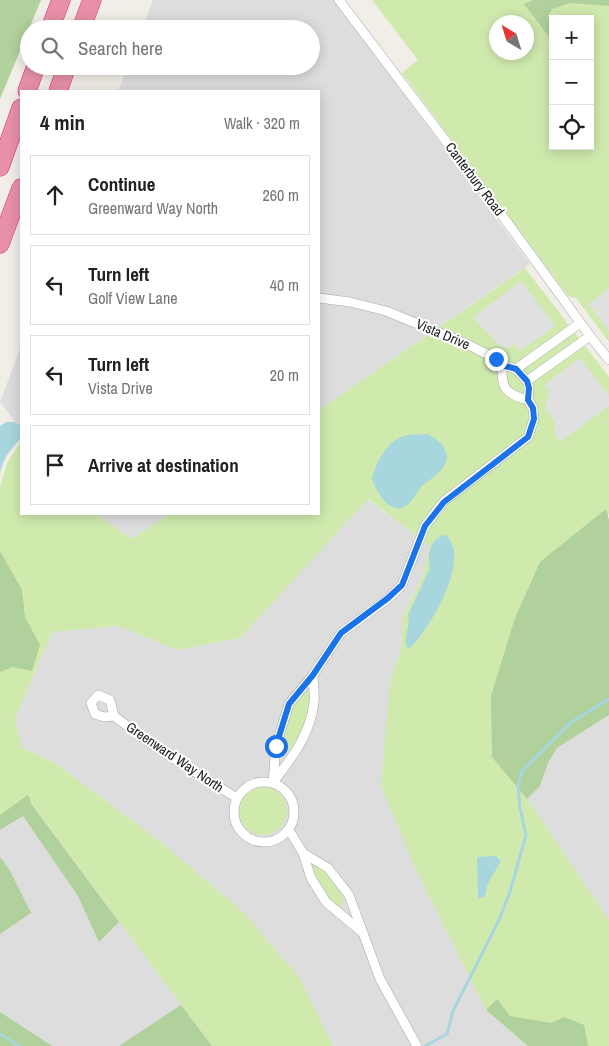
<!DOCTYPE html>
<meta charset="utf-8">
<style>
body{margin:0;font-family:"Archivo Narrow",sans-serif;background:#f2f2f2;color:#202124}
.controls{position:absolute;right:15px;top:15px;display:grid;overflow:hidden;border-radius:0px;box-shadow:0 2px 12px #0003}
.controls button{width:45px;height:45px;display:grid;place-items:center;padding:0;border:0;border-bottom:1px solid #e0e0e0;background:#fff;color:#202124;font:25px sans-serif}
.compass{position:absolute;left:489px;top:15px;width:45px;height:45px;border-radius:50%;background:#fff;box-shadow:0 2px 12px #0003;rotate:322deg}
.stop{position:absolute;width:15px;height:15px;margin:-11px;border:4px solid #1a73e8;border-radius:50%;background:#fff}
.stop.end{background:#1a73e8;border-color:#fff;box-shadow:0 1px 5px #0008}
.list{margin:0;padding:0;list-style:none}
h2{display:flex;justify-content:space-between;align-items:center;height:65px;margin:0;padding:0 20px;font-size:21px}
h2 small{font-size:16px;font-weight:400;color:#757577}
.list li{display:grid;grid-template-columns:32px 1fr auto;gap:15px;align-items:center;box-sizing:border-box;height:80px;margin:0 10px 10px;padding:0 10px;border:1px solid #e0e0e0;border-radius:0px}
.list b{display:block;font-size:19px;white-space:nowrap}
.list p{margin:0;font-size:16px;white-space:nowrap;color:#757577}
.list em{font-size:16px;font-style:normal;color:#757577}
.icon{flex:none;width:28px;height:28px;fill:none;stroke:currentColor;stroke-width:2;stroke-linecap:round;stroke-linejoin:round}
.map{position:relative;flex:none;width:609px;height:1046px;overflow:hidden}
.search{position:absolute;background:#fff;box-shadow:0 2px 12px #0003;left:20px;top:20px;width:300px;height:55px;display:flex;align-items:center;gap:12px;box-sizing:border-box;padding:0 18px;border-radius:28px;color:#757577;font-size:19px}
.panel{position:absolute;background:#fff;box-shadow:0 2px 12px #0003;left:20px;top:90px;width:300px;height:425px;border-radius:0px}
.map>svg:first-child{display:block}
.residential{fill:#deddde}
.grass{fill:#d0eaae;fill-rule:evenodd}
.forest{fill:#b0d09c}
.parking{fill:#e0e0e0}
.water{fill:#a8d6de}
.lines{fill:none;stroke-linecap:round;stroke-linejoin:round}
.stream{stroke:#a8d6de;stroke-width:3}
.street-casing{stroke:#a7a7a7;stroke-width:10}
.highway-casing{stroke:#da2974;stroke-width:19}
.street{stroke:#fff;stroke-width:9}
.highway{stroke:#e790a8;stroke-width:18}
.route{stroke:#1a73e8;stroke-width:6}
.labels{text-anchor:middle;stroke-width:4;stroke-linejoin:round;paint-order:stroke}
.street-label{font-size:14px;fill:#202020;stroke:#fff}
</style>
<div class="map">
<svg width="609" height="1046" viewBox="0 0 609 1046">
<rect width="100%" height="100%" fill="#f1ede7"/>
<g class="residential">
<path d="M153 0H334L530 264 319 410V91H118L128 66H311V29H142Z"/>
<path d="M21 346V429L0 402Z"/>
<path d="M367 499 430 546 423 576 403 617 401 650 390 680 486 1010 528 1046H333L299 977 243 912 161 842 55 763 22 748 15 719 52 632 118 626 178 650 240 638Z"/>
<path d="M95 514H169L132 539Z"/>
<path d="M609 715V920L527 799 540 786 548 763 557 748Z"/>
<path d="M29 800 212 1046H0V822Z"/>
</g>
<g class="grass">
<path d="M372 0H609V342L576 298 568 296 402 73 418 60ZM553 19H590V146H553ZM496 22H526V52H496Z"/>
<path d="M525 268 609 377V514L550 563 497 754 609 920V1046H528L486 1010 416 870 381 786 390 680 401 650 403 617 423 576 430 546 368 499 240 638 178 650 118 626 52 632 15 719 22 748 55 763 161 842 243 912 299 977 333 1046H212L29 800 0 822V488L7 463 21 442V514H95L132 539 169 514H319V410Z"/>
<path d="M307 688 311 696 307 716 293 749C286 751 283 749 280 742 287 723 292 702 307 688Z"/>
<circle cx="263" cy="811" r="24"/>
<path d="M313 861C323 869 352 894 340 906L332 904 311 872 310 862Z"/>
</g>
<g class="forest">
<path d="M0 0H41L0 99Z"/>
<path d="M533 0H609V6L570 3 552 9 548 16 553 24V42L524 4Z"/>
<path d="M606 509 609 520V715L557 748 548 763 540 786 527 799 492 757 491 696 515 618 540 562Z"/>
<path d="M0 551 22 590 25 617 40 645 32 671 13 667 0 672Z"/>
<path d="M28 795 32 805 119 922 99 942 78 896 23 816 0 830V815Z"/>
<path d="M0 857 9 869 31 913 0 934Z"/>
<path d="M497 999 510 1016 551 1023 564 1017 584 1025 588 1046H528L486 1010Z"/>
<path d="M181 1005 212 1046H119Z"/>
<path d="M0 1012 52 1046H0Z"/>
</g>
<g class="parking">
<path d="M521 281 555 326 520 351 515 344 510 348 500 346 473 318Z"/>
<path d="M609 288V331L589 304Z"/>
<path d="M580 358 609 396V406L560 442 555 435V422L545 408 550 392 544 385Z"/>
</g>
<g class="water">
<path d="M6 422H14L21 426V438C9 452 4 456 0 474V426Z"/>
<path d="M427 434C444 441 455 457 439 472 434 478 427 481 421 487 416 493 413 501 407 505 391 518 376 491 372 479 376 462 388 439 407 435 413 434 421 435 427 434Z"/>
<path d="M446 535C472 559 430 629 410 648L406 647C404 635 411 624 408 615L430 568C427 555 430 537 446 535Z"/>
<path d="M496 856 501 861 488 883 485 896 478 899 477 857Z"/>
</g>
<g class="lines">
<g class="stream">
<path d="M0 1034 19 1046"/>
<path d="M425 1046 447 1034 453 1011 499 920 510 892 526 835 520 808 518 786 522 771 570 723 609 699"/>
</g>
<g class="street-casing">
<g id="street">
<path d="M339 0 507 222 590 336 609 360"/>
<path d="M502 365C501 388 505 394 528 400"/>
<path d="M516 369 580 323"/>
<path d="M527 381 590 336"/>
<path d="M114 716 104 717 95 714 91 703 98 695 110 700 114 716 150 743 193 771 237 798"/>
<path d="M274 781C292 758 311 733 314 702 315 694 313 684 313 675"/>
<circle cx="264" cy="812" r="30"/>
<path d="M273 783 276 746 289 704 313 675 341 633 389 598 402 585 425 526 444 501 528 437 534 419 533 408 528 400 529 388 527 381 516 369 502 365 496 359 469 345 386 311 350 302 319 298"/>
<path d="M289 830 303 853 311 878 326 902 363 933"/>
<path d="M303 853 328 868 349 895 380 979 417 1046"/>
</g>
</g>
<g class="highway-casing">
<g id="highway">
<path d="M50 29 61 0"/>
<path d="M81 29 92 0"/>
<path d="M27 91 36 66"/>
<path d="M58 91 67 66"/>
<path d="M0 167 21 108"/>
<path d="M0 244 21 188"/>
</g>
</g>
<use href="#street" class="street"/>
<use href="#highway" class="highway"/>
</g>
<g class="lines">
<path class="route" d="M276 746 289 704 313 675 341 633 388 598 402 585 425 526 444 502 528 437 534 419 533 408 528 400 529 388 527 381 516 369 502 365 496 359"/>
</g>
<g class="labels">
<g class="street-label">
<text transform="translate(475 179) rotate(53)" y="5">Canterbury Road</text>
<text transform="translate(443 334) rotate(23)" y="5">Vista Drive</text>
<text transform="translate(175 757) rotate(34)" y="5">Greenward Way North</text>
</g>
</g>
</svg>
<div class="controls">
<button>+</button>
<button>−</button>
<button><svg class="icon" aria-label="locate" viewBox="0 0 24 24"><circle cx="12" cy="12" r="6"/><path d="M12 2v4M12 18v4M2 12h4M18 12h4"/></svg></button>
</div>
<svg class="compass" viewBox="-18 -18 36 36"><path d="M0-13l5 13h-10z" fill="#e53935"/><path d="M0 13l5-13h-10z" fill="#757577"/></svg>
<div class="stop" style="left:276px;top:746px"></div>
<div class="stop end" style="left:496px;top:359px"></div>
<div class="search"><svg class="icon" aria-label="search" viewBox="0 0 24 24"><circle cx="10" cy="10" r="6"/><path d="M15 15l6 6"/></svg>Search here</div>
<section class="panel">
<h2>4 min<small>Walk · 320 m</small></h2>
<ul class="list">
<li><svg class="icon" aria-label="ahead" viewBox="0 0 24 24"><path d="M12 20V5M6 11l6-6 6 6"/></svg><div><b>Continue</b><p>Greenward Way North</p></div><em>260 m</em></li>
<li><svg class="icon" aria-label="left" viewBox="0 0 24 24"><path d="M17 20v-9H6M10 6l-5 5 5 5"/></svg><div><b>Turn left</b><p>Golf View Lane</p></div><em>40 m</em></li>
<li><svg class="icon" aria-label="left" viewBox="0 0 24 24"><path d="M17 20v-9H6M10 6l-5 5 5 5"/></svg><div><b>Turn left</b><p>Vista Drive</p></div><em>20 m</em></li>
<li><svg class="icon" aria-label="arrive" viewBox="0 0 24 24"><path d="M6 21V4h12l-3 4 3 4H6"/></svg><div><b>Arrive at destination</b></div></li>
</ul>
</section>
</div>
